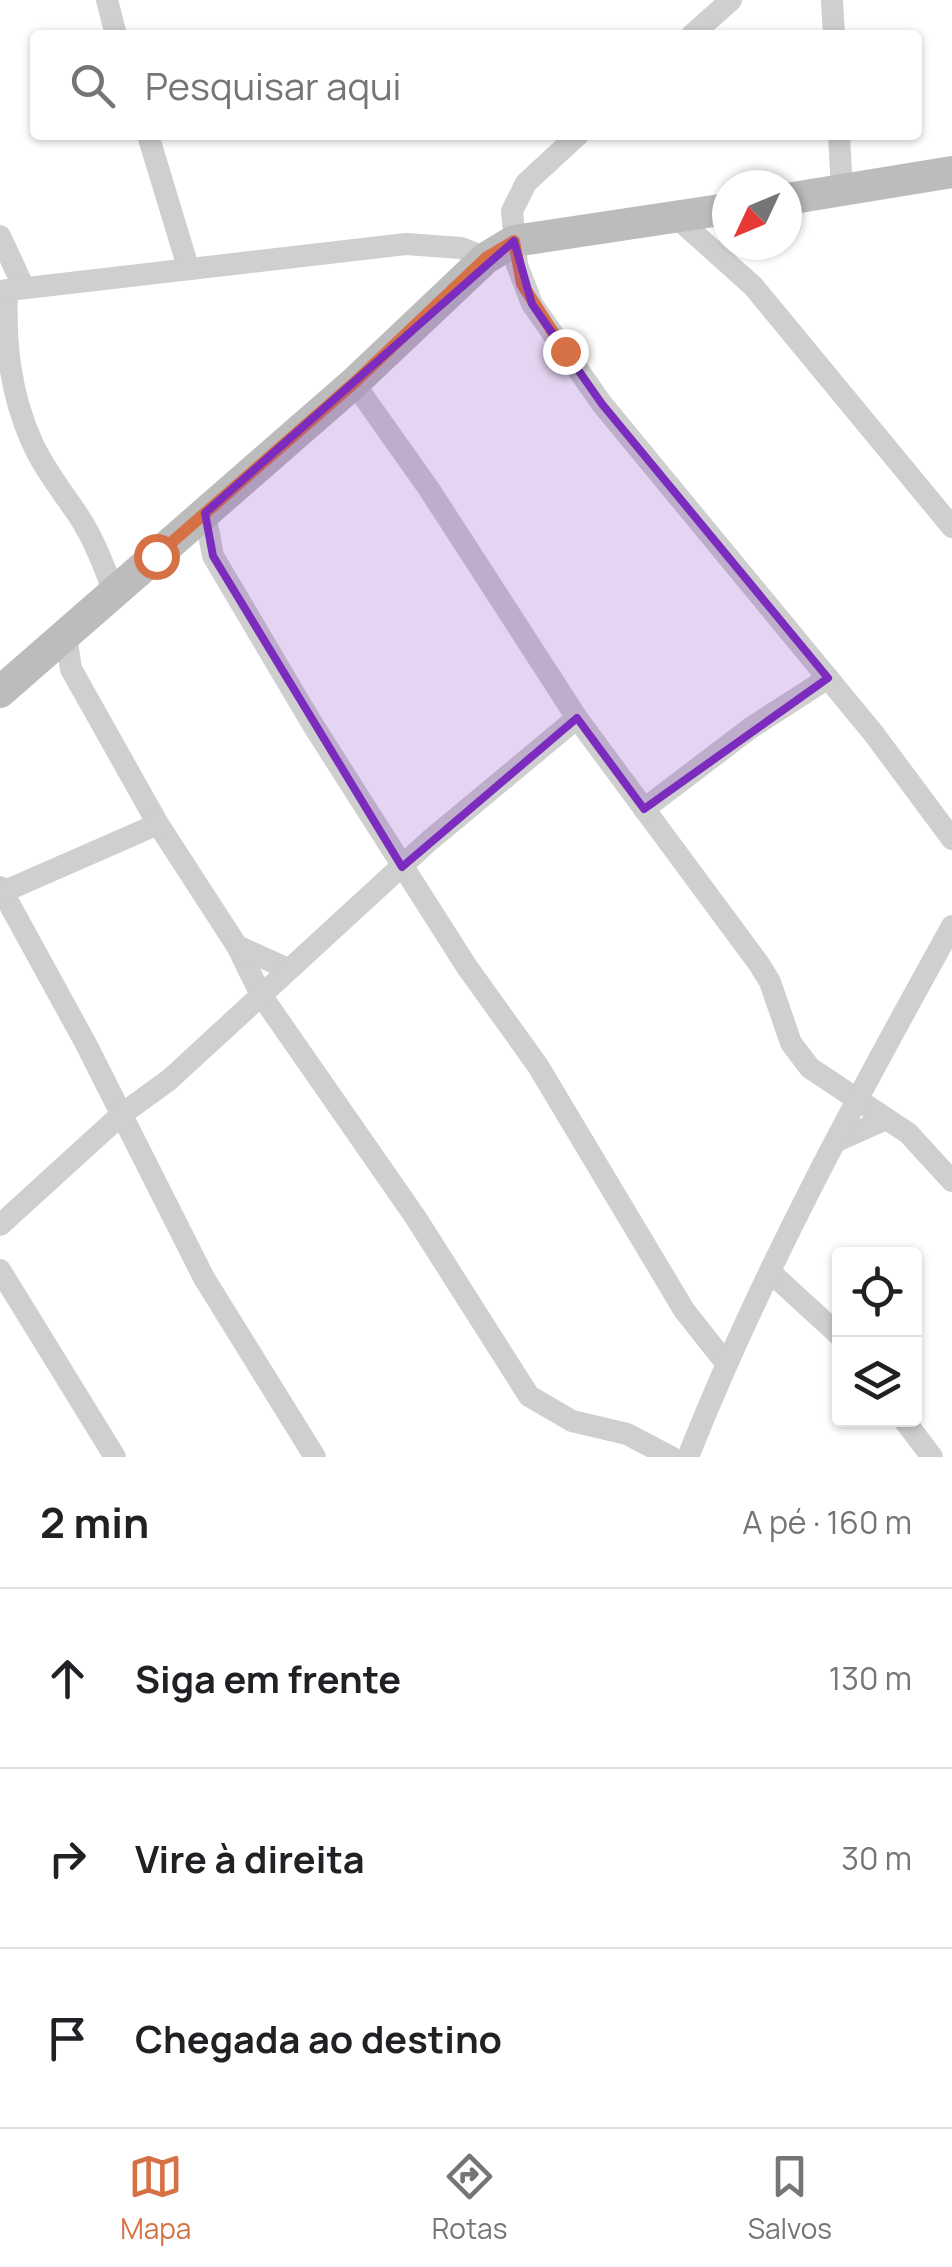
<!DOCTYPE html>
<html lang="pt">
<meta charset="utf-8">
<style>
body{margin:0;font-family:Manrope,sans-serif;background:#f6f6f6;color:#202124}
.controls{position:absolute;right:30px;bottom:30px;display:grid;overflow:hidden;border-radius:10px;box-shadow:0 2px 8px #0004}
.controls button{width:90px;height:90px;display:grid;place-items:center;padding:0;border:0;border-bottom:2px solid #e0e0e0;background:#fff;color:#202124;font:50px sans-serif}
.compass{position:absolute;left:712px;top:170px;width:90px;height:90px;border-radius:50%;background:#fff;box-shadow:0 2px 8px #0004;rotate:226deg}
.stop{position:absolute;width:30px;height:30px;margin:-22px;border:8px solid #d67146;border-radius:50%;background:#fff}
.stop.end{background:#d67146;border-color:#fff;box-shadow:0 2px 10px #0008}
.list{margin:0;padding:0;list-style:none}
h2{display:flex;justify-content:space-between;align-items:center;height:130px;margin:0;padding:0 40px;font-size:42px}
h2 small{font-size:32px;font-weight:400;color:#757577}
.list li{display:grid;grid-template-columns:65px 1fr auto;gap:30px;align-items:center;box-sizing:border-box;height:180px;padding:0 40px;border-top:2px solid #e0e0e0}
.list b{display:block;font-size:38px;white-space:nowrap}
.list em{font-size:32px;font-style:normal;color:#757577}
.icon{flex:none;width:55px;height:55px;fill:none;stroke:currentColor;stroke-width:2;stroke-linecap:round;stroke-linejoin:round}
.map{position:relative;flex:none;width:952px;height:1457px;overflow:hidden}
.search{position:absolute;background:#fff;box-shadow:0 2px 8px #0004;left:30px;right:30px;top:30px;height:110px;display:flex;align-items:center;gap:25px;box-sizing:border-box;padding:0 35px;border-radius:10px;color:#757577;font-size:38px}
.sheet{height:670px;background:#fff}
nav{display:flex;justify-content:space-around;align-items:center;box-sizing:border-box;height:140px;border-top:2px solid #e0e0e0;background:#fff;font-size:28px;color:#757577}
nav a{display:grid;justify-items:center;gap:5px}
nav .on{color:#d67146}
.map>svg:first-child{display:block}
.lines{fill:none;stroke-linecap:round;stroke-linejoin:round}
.street{stroke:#cfcfcf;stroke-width:22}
.secondary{stroke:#bcbcbc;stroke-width:32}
.route{stroke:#d67146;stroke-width:12}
.marked{fill:#7b2cbf;fill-opacity:0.2;stroke:#7b2cbf;stroke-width:8;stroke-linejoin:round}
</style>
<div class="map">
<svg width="952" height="1457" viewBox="0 0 952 1457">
<rect width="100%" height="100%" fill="#fff"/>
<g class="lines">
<g class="street">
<path d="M107 0 116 35"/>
<path d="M832 0 834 35"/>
<path d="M692 35 731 0"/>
<path d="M148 135 188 267"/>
<path d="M578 135 526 183 512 211 517 265 532 304 602 404 874 734 952 839"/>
<path d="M839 135 842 190"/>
<path d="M676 217 753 286 952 527"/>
<path d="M0 236 24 288"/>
<path d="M7 290C5 344 10 393 32 442 44 469 62 491 78 515 94 539 104 566 114 593"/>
<path d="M0 291 406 244 461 248 486 258"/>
<path d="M354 383 429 489 577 718 759 964 770 982 791 1043 810 1068 908 1133 952 1181"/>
<path d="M205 513 213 556 313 725 467 967 538 1066 684 1310 725 1362"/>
<path d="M66 636 71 669 158 824 237 946 261 995 416 1218 529 1396 572 1421 627 1434 671 1457"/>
<path d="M644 809 752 727 828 678"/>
<path d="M0 887 86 1044 204 1278 315 1457"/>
<path d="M3 892 158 824"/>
<path d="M237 946 288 969"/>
<path d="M837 1141 886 1119"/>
<path d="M0 1225 122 1114 169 1080 429 841 577 718"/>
<path d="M0 1270 115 1457"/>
<path d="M770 1272 840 1336"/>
<path d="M904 1420 932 1457"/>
<path d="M688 1457C761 1273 856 1099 952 926"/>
</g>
<g class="secondary">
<path d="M787 199 952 172"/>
<path d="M0 692 354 383 486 258 514 241 727 209"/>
</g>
</g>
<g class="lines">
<path class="route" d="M156 556 354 383 486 258 514 241 522 284 565 351"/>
</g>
<path class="marked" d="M514 241 532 304 602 404 828 678 644 809 577 718 402 867 213 556 205 513Z"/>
</svg>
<div class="controls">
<button><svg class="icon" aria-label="locate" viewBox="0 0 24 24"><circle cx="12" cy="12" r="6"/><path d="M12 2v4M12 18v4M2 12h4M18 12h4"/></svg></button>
<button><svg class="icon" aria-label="layers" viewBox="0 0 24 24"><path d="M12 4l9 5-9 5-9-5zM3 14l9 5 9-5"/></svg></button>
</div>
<svg class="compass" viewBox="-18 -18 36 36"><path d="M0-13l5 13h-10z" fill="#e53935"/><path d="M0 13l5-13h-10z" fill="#757577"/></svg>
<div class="stop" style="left:156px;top:556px"></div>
<div class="stop end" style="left:565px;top:351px"></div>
<div class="search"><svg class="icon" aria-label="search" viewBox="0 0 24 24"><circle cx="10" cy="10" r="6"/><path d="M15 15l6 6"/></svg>Pesquisar aqui</div>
</div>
<section class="sheet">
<h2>2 min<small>A pé · 160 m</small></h2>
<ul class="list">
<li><svg class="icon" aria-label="ahead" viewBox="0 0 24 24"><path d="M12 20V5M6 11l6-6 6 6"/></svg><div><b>Siga em frente</b></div><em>130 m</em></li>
<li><svg class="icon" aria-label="right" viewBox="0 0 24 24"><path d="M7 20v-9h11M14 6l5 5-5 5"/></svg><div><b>Vire à direita</b></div><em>30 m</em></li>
<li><svg class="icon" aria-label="arrive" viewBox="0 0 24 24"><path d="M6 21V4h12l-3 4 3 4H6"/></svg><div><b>Chegada ao destino</b></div></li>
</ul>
</section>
<nav>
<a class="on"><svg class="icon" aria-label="map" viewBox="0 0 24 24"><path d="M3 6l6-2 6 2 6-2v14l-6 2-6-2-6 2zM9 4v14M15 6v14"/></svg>Mapa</a>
<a><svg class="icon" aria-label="directions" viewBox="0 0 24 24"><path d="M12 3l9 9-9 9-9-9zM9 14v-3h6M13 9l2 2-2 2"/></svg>Rotas</a>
<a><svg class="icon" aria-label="saved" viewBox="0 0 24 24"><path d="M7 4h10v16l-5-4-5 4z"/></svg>Salvos</a>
</nav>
